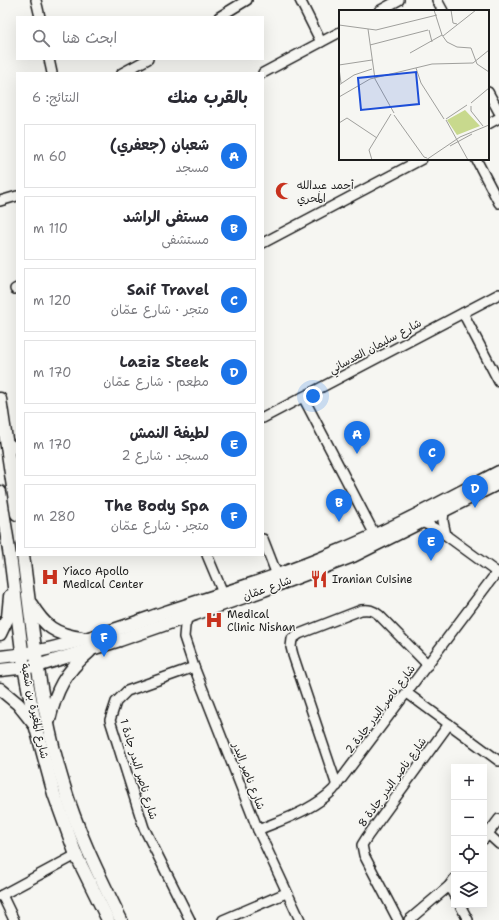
<!DOCTYPE html>
<html lang="ar">
<meta charset="utf-8">
<style>
body{margin:0;font-family:"Shantell Sans","Playpen Sans Arabic",sans-serif;background:#f2f2f3;color:#2b2b33;direction:rtl}
.controls{position:absolute;right:12px;bottom:12px;display:grid;overflow:hidden;border-radius:0px;box-shadow:0 4px 16px #0002}
.controls button{width:36px;height:36px;display:grid;place-items:center;padding:0;border:0;border-bottom:1px solid #e1e1e2;background:#fff;color:#2b2b33;font:20px sans-serif}
.you{position:absolute;left:313px;top:396px;width:14px;height:14px;margin:-10px;border:3px solid #fff;border-radius:50%;background:#1a73e8;box-shadow:0 0 0 6px #1a73e833}
.badge{display:grid;place-items:center;width:26px;height:26px;border-radius:50%;background:#1a73e8;color:#fff;font-size:13px;font-weight:700}
.pin{position:absolute;translate:-50% -33px;filter:drop-shadow(0 1px 2px #0008)}
.pin::after{content:'';position:absolute;top:21px;width:14px;height:12px;background:inherit;clip-path:polygon(0 0,100% 0,50% 100%)}
.list{margin:0;padding:0;list-style:none}
h2{display:flex;justify-content:space-between;align-items:center;height:52px;margin:0;padding:0 16px;font-size:17px}
h2 small{font-size:13px;font-weight:400;color:#7c7c81}
.list li{display:grid;grid-template-columns:26px 1fr auto;gap:12px;align-items:center;box-sizing:border-box;height:64px;margin:0 8px 8px;padding:0 8px;border:1px solid #e1e1e2;border-radius:0px}
.list b{display:block;font-size:15px;white-space:nowrap}
.list p{margin:0;font-size:13px;white-space:nowrap;color:#7c7c81}
.list em{font-size:13px;font-style:normal;color:#7c7c81}
.icon{flex:none;width:22px;height:22px;fill:none;stroke:currentColor;stroke-width:2;stroke-linecap:round;stroke-linejoin:round}
.map{position:relative;flex:none;width:499px;height:920px;overflow:hidden;direction:ltr}
.search{position:absolute;background:#fff;box-shadow:0 4px 16px #0002;left:16px;top:16px;width:248px;height:44px;display:flex;align-items:center;gap:10px;box-sizing:border-box;padding:0 14px;border-radius:0px;color:#7c7c81;font-size:15px}
.panel{position:absolute;background:#fff;box-shadow:0 4px 16px #0002;left:16px;top:72px;width:248px;height:484px;border-radius:0px;direction:rtl}
.map>svg:first-child{display:block}
.lines{fill:none;stroke-linecap:round;stroke-linejoin:round}
.street-casing{stroke:#1c1c1c;stroke-width:12}
.secondary-casing{stroke:#1c1c1c;stroke-width:15}
.street{stroke:#f6f6f2;stroke-width:9}
.secondary{stroke:#f6f6f2;stroke-width:12}
.labels{text-anchor:middle;stroke-width:3;stroke-linejoin:round;paint-order:stroke}
.poi-label{font-size:11px;fill:#1c1c1c;stroke:#f6f6f2;text-anchor:start}
.street-label{font-size:11px;fill:#1c1c1c;stroke:#f6f6f2}
.inset-road{fill:none;stroke:#9f9f9c;stroke-width:1}
.view{fill:#1d4ed8;fill-opacity:0.15;stroke:#1d4ed8;stroke-width:2}
.inset-edge{fill:none;stroke:#1c1c1c;stroke-width:2}
</style>
<div class="map">
<svg width="499" height="920" viewBox="0 0 499 920">
<rect width="100%" height="100%" fill="#f6f6f2"/>
<filter id="ink" filterUnits="userSpaceOnUse"><feTurbulence type="fractalNoise" baseFrequency=".025" numOctaves="2"/><feDisplacementMap in="SourceGraphic" scale="8" xChannelSelector="R" yChannelSelector="G"/><feConvolveMatrix kernelMatrix="1 2 1 2 8 2 1 2 1" color-interpolation-filters="sRGB"/></filter>
<g filter="url(#ink)">
<g class="lines">
<g class="street-casing">
<g id="street">
<path d="M36 0 40 17"/>
<path d="M300 0 321 42"/>
<path d="M437 0 443 11"/>
<path d="M379 11 399 0"/>
<path d="M219 17 247 0"/>
<path d="M49 59 52 73"/>
<path d="M122 73 148 59"/>
<path d="M263 73 340 32"/>
<path d="M488 92 499 112"/>
<path d="M488 124 499 118"/>
<path d="M476 159 499 203"/>
<path d="M0 201 17 196"/>
<path d="M263 243 422 159"/>
<path d="M15 289 17 288"/>
<path d="M463 313 499 382"/>
<path d="M303 397 375 535"/>
<path d="M263 418 499 294"/>
<path d="M6 439 10 444 17 449"/>
<path d="M444 511 443 521 446 535"/>
<path d="M422 522 440 531 499 574"/>
<path d="M263 539 277 575"/>
<path d="M207 555 223 593"/>
<path d="M188 616 185 626 184 637 194 667 258 830 300 920"/>
<path d="M407 693 499 761"/>
<path d="M337 786 293 655 291 647 292 639 299 634 361 610C369 609 373 610 379 615L428 665"/>
<path d="M258 830C284 819 313 810 333 790L497 572"/>
<path d="M488 834 499 844"/>
<path d="M484 839 499 819"/>
<path d="M449 886 454 895"/>
<path d="M2 895 14 920"/>
<path d="M0 896 76 855"/>
<path d="M460 905 468 920"/>
<path d="M190 920 144 828 110 720 116 702 127 691 194 667"/>
<path d="M223 920 286 893"/>
<path d="M398 920 364 855 362 845 367 837 449 724"/>
<path d="M409 920 449 886 454 879"/>
</g>
</g>
<g class="secondary-casing">
<g id="secondary">
<path d="M0 399 17 514"/>
<path d="M0 492 11 563 24 667 36 728 54 794 76 855 108 920"/>
<path d="M23 555C33 632 40 708 63 783 77 831 99 875 121 920"/>
<path d="M31 604C45 627 55 634 81 638"/>
<path d="M0 634 8 617 10 596"/>
<path d="M0 657C55 652 111 631 163 613 220 594 278 577 334 553 391 530 445 500 499 472"/>
<path d="M0 670 37 666 120 640 264 590 353 556 499 483"/>
<path d="M0 689 18 704 34 724"/>
<path d="M49 720C56 690 65 672 89 652"/>
</g>
</g>
<use href="#street" class="street"/>
<use href="#secondary" class="secondary"/>
</g>
</g>
<defs>
<g id="mosque-bare" transform="scale(1.38)"><path d="M3.5-4.9A6 6 0 1 0 3.5 4.9A5 5 0 1 1 3.5-4.9Z" fill="#c8321e" stroke="#f6f6f2" stroke-width="2.5" paint-order="stroke"/></g>
<g id="hospital-bare" transform="scale(1.38)"><path d="M-5-5h3v3.5h4V-5h3V5h-3V1.5h-4V5h-3Z" fill="#c8321e" stroke="#f6f6f2" stroke-width="2.5" paint-order="stroke"/></g>
<g id="restaurant-bare" transform="scale(1.38)"><path d="M-5-6h1v4h1v-4h1v4h1v-4h1v5L-1.5 .5V6h-2V.5L-5-1ZM5-6V6H3V1.5H1.5Q1.5-4 5-6Z" fill="#c8321e" stroke="#f6f6f2" stroke-width="2.5" paint-order="stroke"/></g>
</defs>
<g fill-rule="evenodd">
<use href="#mosque-bare" x="284" y="191"/>
<use href="#hospital-bare" x="50" y="577"/>
<use href="#restaurant-bare" x="319" y="579"/>
<use href="#hospital-bare" x="214" y="620"/>
</g>
<g class="labels">
<g class="poi-label">
<text x="297" y="189">أحمد عبدالله<tspan x="297" dy="13">المحري</tspan></text>
<text x="63" y="575">Yiaco Apollo<tspan x="63" dy="13">Medical Center</tspan></text>
<text x="332" y="583">Iranian Cuisine</text>
<text x="227" y="618">Medical<tspan x="227" dy="13">Clinic Nishan</tspan></text>
</g>
<g class="street-label">
<text transform="translate(375 346) rotate(-28)" y="4">شارع سليمان العدساني</text>
<text transform="translate(267 588) rotate(-20)" y="4">شارع عمّان</text>
<text transform="translate(380 709) rotate(-53)" y="4">شارع ناصر البدر جادة 2</text>
<text transform="translate(35 711) rotate(78)" y="4">شارع المغيرة بن شعبة</text>
<text transform="translate(139 769) rotate(73)" y="4">شارع ناصر البدر جادة 1</text>
<text transform="translate(249 776) rotate(69)" y="4">شارع ناصر البدر</text>
<text transform="translate(392 782) rotate(-54)" y="4">شارع ناصر البدر جادة 8</text>
</g>
</g>
<g transform="translate(339 10)">
<rect width="150" height="150" fill="#f6f6f2"/>
<path d="M126 100 141 116 118 125 108 110Z" fill="#c8d98d"/>
<path class="inset-road" d="M95 0 103 25 108 32 118 37 132 38 138 54 150 62M112 0 114 13 118 14M0 15 37 20 98 5M29 19 36 69 55 103M90 20 93 32M104 26 137 0M31 35 89 20M71 43 103 25M0 55 33 50M0 58 2 73M77 58 82 73 105 109M0 75 15 65 33 59M0 87 31 69 93 54 134 53 150 40M132 93 150 78M132 96V101L144 116M55 105 85 147 88 148M107 109 128 95M107 110 129 150M0 113 8 108 38 128M111 136 133 124M33 150 30 140 52 104M87 150 121 127 150 115"/>
<path class="view" d="M77 62 80 94 22 100 19 68Z"/>
<rect width="150" height="150" class="inset-edge"/>
</g>
</svg>
<div class="controls">
<button>+</button>
<button>−</button>
<button><svg class="icon" aria-label="locate" viewBox="0 0 24 24"><circle cx="12" cy="12" r="6"/><path d="M12 2v4M12 18v4M2 12h4M18 12h4"/></svg></button>
<button><svg class="icon" aria-label="layers" viewBox="0 0 24 24"><path d="M12 4l9 5-9 5-9-5zM3 14l9 5 9-5"/></svg></button>
</div>
<div class="you"></div>
<div class="pin badge" style="left:357px;top:454px">A</div>
<div class="pin badge" style="left:339px;top:522px">B</div>
<div class="pin badge" style="left:432px;top:472px">C</div>
<div class="pin badge" style="left:475px;top:508px">D</div>
<div class="pin badge" style="left:431px;top:561px">E</div>
<div class="pin badge" style="left:104px;top:657px">F</div>
<div class="search"><svg class="icon" aria-label="search" viewBox="0 0 24 24"><circle cx="10" cy="10" r="6"/><path d="M15 15l6 6"/></svg>ابحث هنا</div>
<section class="panel">
<h2>بالقرب منك<small>النتائج: 6</small></h2>
<ul class="list">
<li><span class="badge">A</span><div><b>شعبان (جعفري)</b><p>مسجد</p></div><em>60 m</em></li>
<li><span class="badge">B</span><div><b>مستفى الراشد</b><p>مستشفى</p></div><em>110 m</em></li>
<li><span class="badge">C</span><div><b>Saif Travel</b><p>متجر · شارع عمّان</p></div><em>120 m</em></li>
<li><span class="badge">D</span><div><b>Laziz Steek</b><p>مطعم · شارع عمّان</p></div><em>170 m</em></li>
<li><span class="badge">E</span><div><b>لطيفة النمش</b><p>مسجد · شارع 2</p></div><em>170 m</em></li>
<li><span class="badge">F</span><div><b>The Body Spa</b><p>متجر · شارع عمّان</p></div><em>280 m</em></li>
</ul>
</section>
</div>
